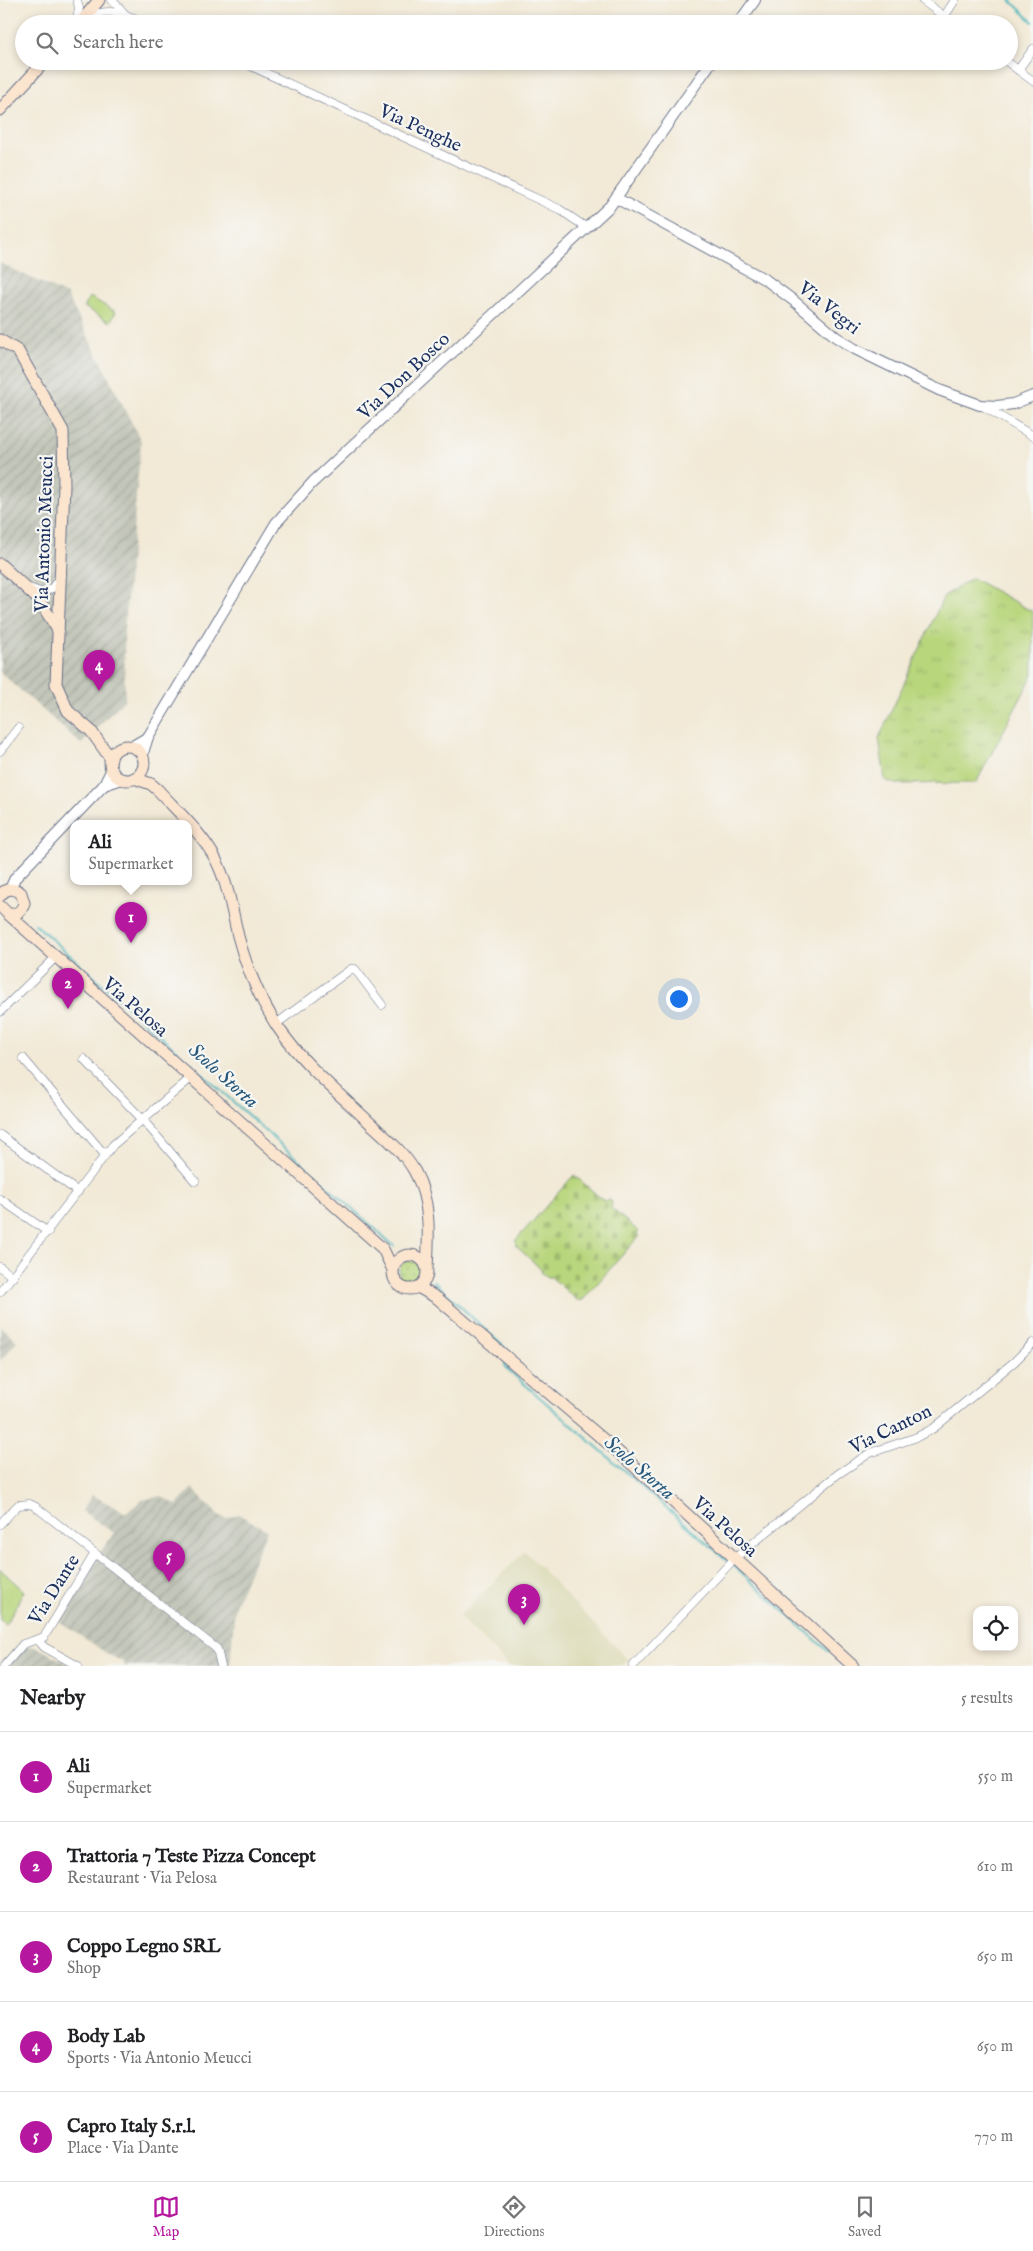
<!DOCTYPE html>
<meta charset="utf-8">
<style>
body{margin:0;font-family:"IM FELL English",serif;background:#f2f2f2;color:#202124}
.controls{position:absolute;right:15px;bottom:15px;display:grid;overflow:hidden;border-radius:10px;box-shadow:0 2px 8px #0003}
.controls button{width:45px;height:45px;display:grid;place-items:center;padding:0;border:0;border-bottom:1px solid #e0e0e0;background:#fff;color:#202124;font:25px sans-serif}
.you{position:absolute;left:678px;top:998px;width:18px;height:18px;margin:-12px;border:4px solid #fff;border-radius:50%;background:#1a73e8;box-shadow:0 0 0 8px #1a73e833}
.badge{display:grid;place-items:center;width:32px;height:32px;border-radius:50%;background:#b5179e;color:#fff;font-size:16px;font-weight:700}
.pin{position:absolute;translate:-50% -41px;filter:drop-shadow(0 1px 2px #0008)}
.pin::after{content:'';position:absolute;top:26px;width:18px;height:15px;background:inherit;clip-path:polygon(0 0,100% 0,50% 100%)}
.popup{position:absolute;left:70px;top:820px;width:122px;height:65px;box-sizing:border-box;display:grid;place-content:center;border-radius:10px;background:#fff;filter:drop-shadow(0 1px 4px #0005);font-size:16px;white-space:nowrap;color:#757577}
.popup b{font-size:19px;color:#202124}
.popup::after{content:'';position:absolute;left:50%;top:100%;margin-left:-10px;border:10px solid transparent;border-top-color:#fff}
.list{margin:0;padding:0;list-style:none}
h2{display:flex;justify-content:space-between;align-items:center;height:65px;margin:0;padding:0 20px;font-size:21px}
h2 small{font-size:16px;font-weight:400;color:#757577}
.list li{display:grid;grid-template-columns:32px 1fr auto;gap:15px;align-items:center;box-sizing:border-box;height:90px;padding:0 20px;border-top:1px solid #e0e0e0}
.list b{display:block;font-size:19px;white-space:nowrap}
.list p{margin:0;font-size:16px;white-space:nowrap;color:#757577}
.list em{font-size:16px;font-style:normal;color:#757577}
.icon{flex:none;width:28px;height:28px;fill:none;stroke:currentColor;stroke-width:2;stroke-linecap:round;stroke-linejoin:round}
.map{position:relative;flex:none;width:1033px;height:1666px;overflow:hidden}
.search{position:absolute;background:#fff;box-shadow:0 2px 8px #0003;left:15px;right:15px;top:15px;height:55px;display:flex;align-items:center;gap:12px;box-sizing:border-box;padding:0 18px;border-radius:28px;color:#757577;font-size:19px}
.sheet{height:515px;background:#fff}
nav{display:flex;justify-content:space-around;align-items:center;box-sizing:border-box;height:70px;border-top:1px solid #e0e0e0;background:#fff;font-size:14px;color:#757577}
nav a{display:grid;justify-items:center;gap:2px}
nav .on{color:#b5179e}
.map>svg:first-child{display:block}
.built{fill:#deddbb}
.industrial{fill:url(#industrial-furrows)}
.grass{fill:url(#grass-tufts);stroke:#6a826d}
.cemetery{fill:url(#cemetery-stones);stroke:#6a826d}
.park{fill:#b8d67c;stroke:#6a826d}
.garden{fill:url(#garden-dots);stroke:#6a826d}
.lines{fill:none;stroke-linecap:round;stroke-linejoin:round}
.stream{stroke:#47b6c0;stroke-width:2}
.minor-casing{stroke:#667088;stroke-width:9}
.tertiary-casing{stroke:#667088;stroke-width:12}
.secondary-casing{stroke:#667088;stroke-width:13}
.minor{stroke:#fff;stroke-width:8}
.tertiary{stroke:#fff;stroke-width:10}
.secondary{stroke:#fce5cf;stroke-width:11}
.labels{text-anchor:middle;stroke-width:4.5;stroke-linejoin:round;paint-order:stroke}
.street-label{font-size:19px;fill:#1b2f5e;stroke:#f6f6f2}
.water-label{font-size:20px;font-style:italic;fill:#28587b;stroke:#f6f6f2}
</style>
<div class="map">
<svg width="1033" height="1666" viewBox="0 0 1033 1666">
<defs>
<pattern id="industrial-furrows" width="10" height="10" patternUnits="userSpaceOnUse" patternTransform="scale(1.25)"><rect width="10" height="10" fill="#c3c6b9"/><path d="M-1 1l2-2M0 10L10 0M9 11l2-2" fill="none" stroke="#a7aaa1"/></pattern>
<pattern id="grass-tufts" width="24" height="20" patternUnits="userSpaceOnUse" patternTransform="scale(1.25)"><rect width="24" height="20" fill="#b8d67c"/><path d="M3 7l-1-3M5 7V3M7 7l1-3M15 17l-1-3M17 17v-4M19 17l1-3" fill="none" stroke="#9eb86e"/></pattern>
<pattern id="cemetery-stones" width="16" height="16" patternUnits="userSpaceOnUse" patternTransform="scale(1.25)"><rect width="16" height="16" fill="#b8d67c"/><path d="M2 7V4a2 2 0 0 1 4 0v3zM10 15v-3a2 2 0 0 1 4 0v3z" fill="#9eb86e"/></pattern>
<pattern id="garden-dots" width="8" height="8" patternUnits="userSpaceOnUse" patternTransform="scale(1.25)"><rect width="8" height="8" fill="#b8d67c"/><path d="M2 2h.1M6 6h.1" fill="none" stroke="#9eb86e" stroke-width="1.8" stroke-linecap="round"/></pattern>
</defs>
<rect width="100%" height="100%" fill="#f6f6f2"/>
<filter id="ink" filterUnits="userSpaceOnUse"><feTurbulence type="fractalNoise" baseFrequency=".02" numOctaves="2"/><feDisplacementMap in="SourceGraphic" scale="10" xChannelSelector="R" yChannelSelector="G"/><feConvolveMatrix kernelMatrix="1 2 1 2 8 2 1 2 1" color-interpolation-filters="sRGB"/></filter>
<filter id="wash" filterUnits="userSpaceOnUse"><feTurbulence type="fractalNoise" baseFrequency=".0096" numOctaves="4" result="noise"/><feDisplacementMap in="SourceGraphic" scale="20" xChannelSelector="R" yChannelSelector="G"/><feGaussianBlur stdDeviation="1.12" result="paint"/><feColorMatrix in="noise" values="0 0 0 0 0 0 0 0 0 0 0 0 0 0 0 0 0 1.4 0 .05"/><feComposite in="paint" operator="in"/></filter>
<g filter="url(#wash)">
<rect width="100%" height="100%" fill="#f2e9d6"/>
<path class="built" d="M525 1551 628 1660 622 1666H509L459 1616Z"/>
<g class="industrial">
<path d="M0 263 67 295 141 441 124 631 125 699 81 744 0 672Z"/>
<path d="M0 1326 17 1341 0 1361Z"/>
<path d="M192 1488 218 1515 226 1519 238 1514 267 1530 235 1605 230 1666H124L125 1663 106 1653 59 1621 97 1557 114 1533 82 1511 92 1495 126 1513 142 1500 161 1496 177 1505Z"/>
<path d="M35 1646 72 1666H7L21 1648Z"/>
</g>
<path class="grass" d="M972 578 1033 612V675L976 783 895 784 885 780 879 738 944 596Z"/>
<path class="cemetery" d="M574 1175 604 1201 609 1200 612 1202 611 1208 639 1232 637 1234 639 1236 582 1301 580 1299 578 1301 550 1276 549 1278 541 1272 542 1270 515 1245 517 1243 515 1241Z"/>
<g class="park">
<path d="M90 297 116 312 110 322 84 307Z"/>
<path d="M0 1569 24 1591 6 1625 0 1620Z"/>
</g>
<circle class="garden" cx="410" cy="1272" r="11"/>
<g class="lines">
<g class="stream">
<path d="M1010 0 1033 22"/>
<path d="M35 924 394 1246"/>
<path d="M433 1281 506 1349"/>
<path d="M505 1362V1367L729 1562"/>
<path d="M733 1565 828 1651"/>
</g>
</g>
</g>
<g filter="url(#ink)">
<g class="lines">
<g class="minor-casing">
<g id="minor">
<path d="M112 0 125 14"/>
<path d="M922 0 954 24"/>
<path d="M86 17C113 7 123 13 148 24"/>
<path d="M944 17 955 0"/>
<path d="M76 24 79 8 77 0"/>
<path d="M240 61 559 209 587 228"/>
<path d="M1006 61 1033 81"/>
<path d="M1018 70 1033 49"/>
<path d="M981 405 1033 436"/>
<path d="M29 588 43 593 52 588 60 577"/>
<path d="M0 751 18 728"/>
<path d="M0 1012 56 957"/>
<path d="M276 1024 351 969H355L382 1005"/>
<path d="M23 1058 105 1155"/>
<path d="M84 1059 143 1120 195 1181"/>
<path d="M0 1135 78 1192"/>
<path d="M0 1199 48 1232"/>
<path d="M0 1267 13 1277"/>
<path d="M0 1292 113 1145 192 1077"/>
<path d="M0 1524 18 1505 30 1504 36 1507 217 1649 221 1666"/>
<path d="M38 1640 44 1647 78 1666"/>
<path d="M4 1666 23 1644 44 1637 95 1553"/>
<path d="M633 1666 735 1558 838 1474 870 1453 917 1437 934 1428 1014 1362 1033 1343"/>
</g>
</g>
<g class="tertiary-casing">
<g id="tertiary">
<path d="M738 24 755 0"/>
<path d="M616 198 766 280 794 301 836 337 855 349 939 390 980 405 997 406 1013 404 1033 396"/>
<path d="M131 747 148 737"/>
<path d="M142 756 148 737 276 523 313 482 610 206 712 61"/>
<path d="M104 785 122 779"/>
<path d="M10 889 15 878 104 785 112 769"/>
</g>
</g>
<g class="secondary-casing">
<g id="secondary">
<path d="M79 24 99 0"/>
<path d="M0 110 45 61"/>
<path d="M0 340 18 351 63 431 64 485 56 684 68 711 91 731 111 759"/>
<path d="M0 564 39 600 58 630"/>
<circle cx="127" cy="763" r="17"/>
<path d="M134 778 151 784 158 790C178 812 202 833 216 860 228 884 232 910 238 936 246 967 260 999 277 1026 302 1063 337 1092 369 1122 385 1137 404 1152 415 1172 431 1201 429 1235 427 1268"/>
<path d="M0 896C5 888 14 887 21 893L24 903C22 912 16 915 8 914L0 906"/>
<path d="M8 914 383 1249 393 1270"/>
<circle cx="410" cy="1272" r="17"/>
<path d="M418 1287 437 1298 624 1457 853 1666"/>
</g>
</g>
<use href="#minor" class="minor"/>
<use href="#tertiary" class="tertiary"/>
<use href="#secondary" class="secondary"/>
</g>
</g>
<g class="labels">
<g class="street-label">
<text transform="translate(421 127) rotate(25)" y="7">Via Penghe</text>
<text transform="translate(830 307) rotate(38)" y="7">Via Vegri</text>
<text transform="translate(403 375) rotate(-43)" y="7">Via Don Bosco</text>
<text transform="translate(43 534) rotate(-88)" y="7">Via Antonio Meucci</text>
<text transform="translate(136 1006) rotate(41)" y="7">Via Pelosa</text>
<text transform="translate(890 1428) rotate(-26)" y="7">Via Canton</text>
<text transform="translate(726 1526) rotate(42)" y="7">Via Pelosa</text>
<text transform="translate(53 1589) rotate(-58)" y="7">Via Dante</text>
</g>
<g class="water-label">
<text transform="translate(224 1075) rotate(42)" y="7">Scolo Storta</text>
<text transform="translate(640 1467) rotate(41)" y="7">Scolo Storta</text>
</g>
</g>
</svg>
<div class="controls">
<button><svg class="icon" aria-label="locate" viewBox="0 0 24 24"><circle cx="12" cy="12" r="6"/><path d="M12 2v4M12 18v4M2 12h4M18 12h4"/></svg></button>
</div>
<div class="you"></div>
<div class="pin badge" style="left:131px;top:943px">1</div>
<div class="popup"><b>Ali</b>Supermarket</div>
<div class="pin badge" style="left:68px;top:1009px">2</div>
<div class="pin badge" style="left:524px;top:1625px">3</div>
<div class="pin badge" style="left:99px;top:691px">4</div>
<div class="pin badge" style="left:169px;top:1582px">5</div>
<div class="search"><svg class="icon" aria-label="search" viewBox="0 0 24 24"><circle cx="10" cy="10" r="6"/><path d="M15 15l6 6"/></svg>Search here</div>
</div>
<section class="sheet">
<h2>Nearby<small>5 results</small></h2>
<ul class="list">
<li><span class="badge">1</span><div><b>Ali</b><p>Supermarket</p></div><em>550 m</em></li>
<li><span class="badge">2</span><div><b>Trattoria 7 Teste Pizza Concept</b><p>Restaurant · Via Pelosa</p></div><em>610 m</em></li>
<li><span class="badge">3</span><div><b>Coppo Legno SRL</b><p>Shop</p></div><em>650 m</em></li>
<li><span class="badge">4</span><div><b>Body Lab</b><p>Sports · Via Antonio Meucci</p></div><em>650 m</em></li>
<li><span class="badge">5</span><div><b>Capro Italy S.r.l.</b><p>Place · Via Dante</p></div><em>770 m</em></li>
</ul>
</section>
<nav>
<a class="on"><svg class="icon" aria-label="map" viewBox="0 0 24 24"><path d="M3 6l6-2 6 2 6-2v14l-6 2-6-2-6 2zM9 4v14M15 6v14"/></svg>Map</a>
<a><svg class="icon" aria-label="directions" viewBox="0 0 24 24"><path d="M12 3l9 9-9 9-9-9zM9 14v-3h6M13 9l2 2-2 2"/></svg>Directions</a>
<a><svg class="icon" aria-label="saved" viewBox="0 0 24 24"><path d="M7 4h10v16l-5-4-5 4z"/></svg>Saved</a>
</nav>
